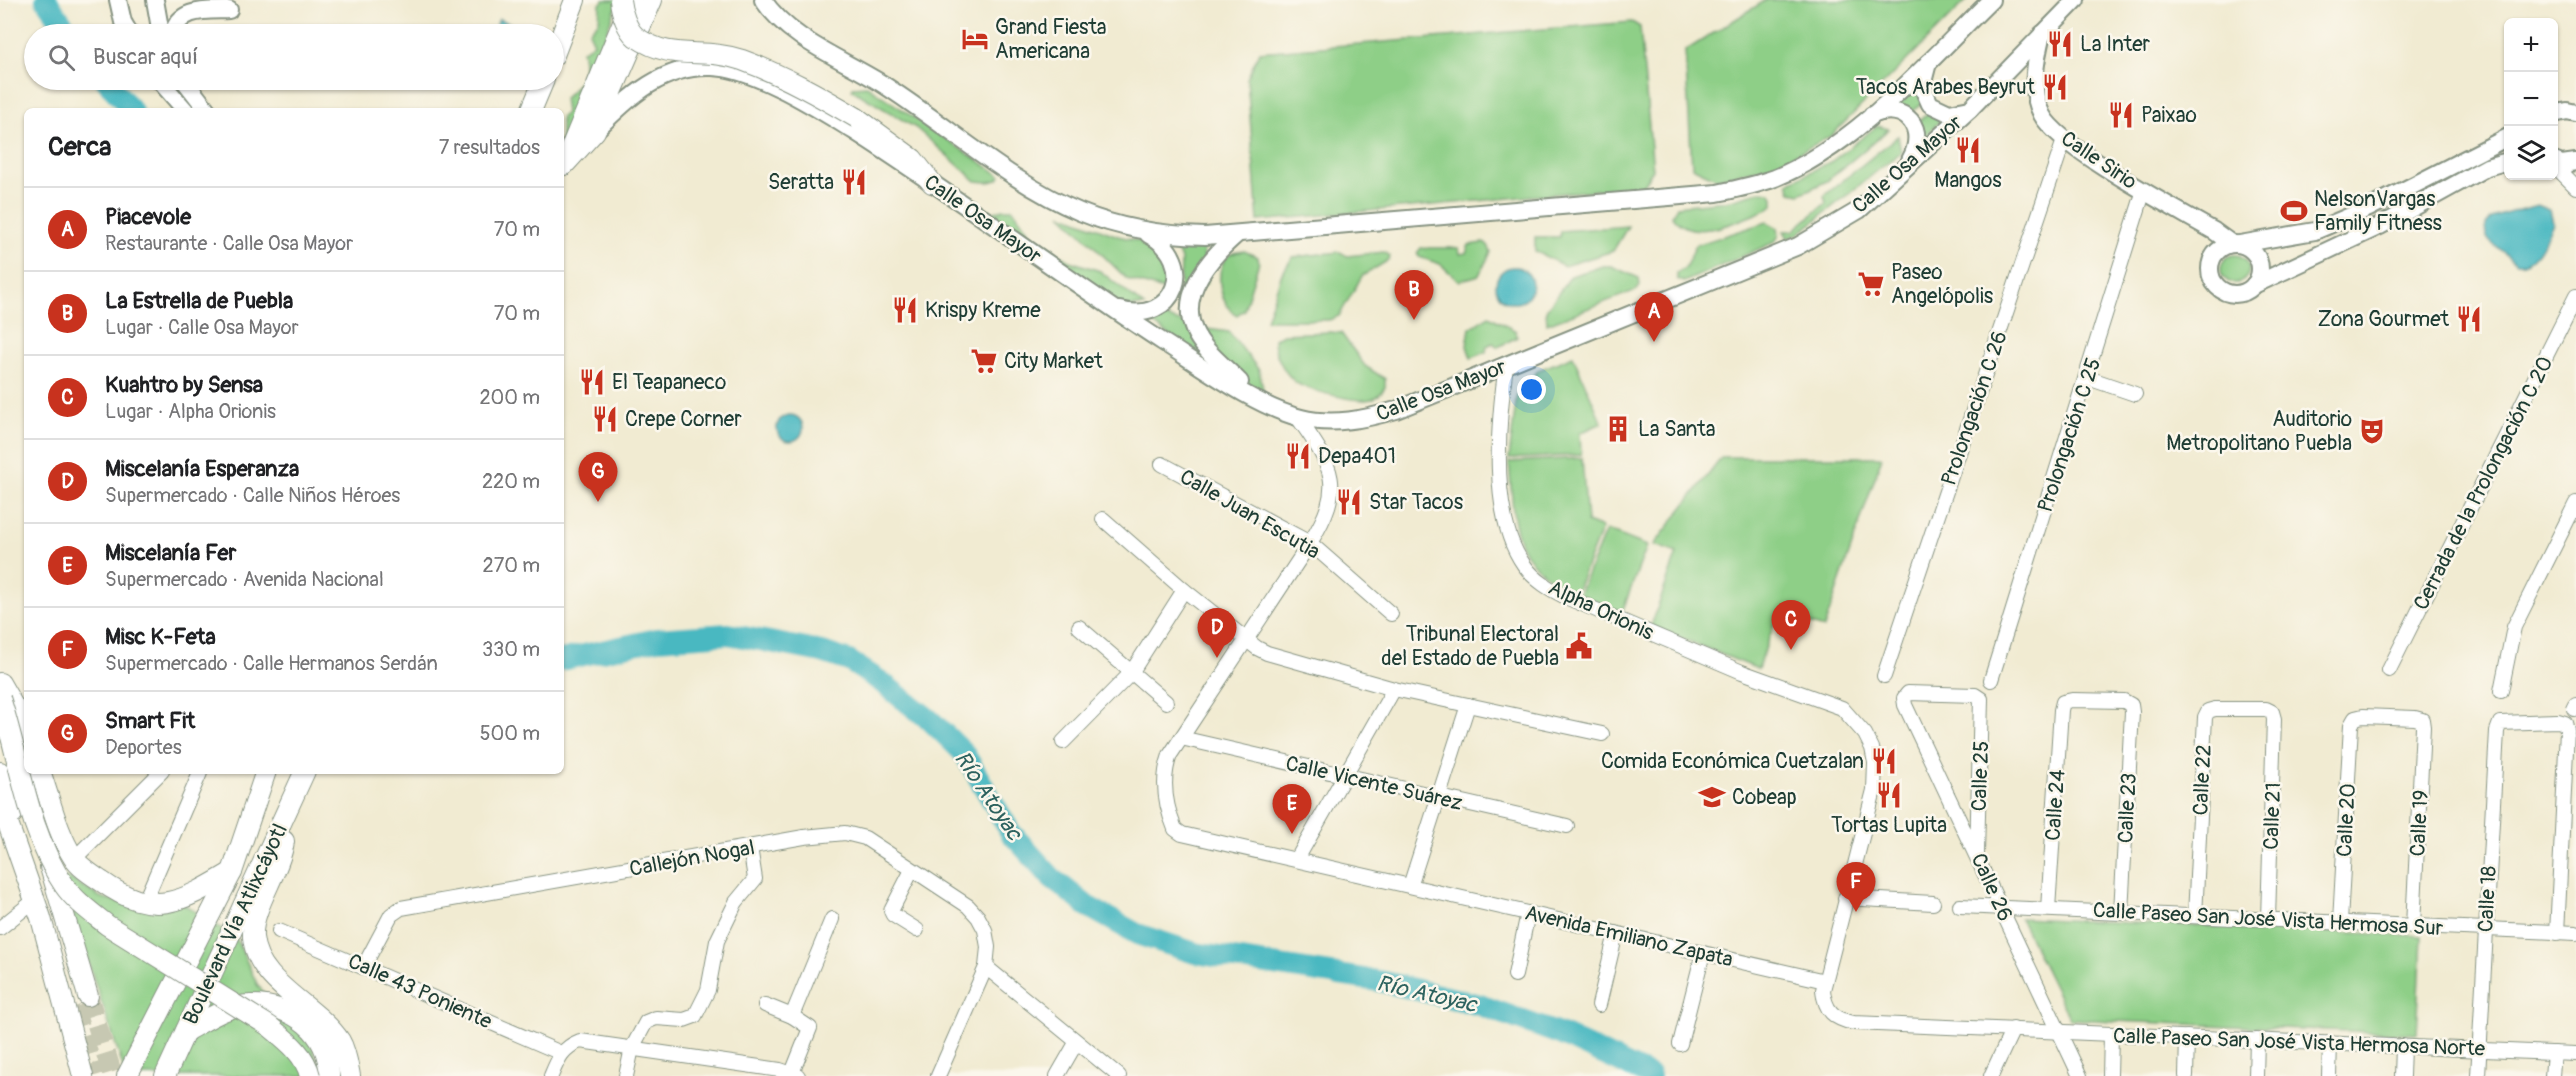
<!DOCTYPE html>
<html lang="es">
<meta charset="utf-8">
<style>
body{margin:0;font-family:Pangolin,sans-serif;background:#f2f2f2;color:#202124}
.controls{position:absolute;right:18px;top:18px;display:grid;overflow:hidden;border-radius:9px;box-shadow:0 2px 4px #0004}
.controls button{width:54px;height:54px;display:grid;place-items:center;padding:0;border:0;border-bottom:2px solid #e0e0e0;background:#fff;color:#202124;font:30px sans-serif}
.you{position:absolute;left:1532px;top:390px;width:21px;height:21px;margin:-15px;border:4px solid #fff;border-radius:50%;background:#1a73e8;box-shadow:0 0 0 9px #1a73e833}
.badge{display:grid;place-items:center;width:39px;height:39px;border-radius:50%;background:#c8321e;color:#fff;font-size:20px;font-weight:700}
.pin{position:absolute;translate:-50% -50px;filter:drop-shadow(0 2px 3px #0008)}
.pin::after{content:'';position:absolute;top:32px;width:21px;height:18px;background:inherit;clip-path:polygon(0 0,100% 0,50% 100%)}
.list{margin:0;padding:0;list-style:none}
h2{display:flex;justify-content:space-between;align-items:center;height:78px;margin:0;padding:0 24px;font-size:26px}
h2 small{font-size:20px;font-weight:400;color:#757577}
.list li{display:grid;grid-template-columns:39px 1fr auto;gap:18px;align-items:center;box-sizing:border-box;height:84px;padding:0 24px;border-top:2px solid #e0e0e0}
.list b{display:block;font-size:22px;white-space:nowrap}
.list p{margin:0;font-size:20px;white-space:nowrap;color:#757577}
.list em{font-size:20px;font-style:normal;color:#757577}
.icon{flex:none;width:33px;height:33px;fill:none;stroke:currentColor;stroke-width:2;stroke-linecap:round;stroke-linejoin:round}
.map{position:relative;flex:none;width:2576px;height:1076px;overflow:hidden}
.search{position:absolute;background:#fff;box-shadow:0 2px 4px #0004;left:24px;top:24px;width:540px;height:66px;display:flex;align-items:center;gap:15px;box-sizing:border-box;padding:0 21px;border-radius:33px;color:#757577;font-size:22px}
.panel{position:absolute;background:#fff;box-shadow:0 2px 4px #0004;left:24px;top:108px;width:540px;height:666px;border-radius:9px}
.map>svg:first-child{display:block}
.green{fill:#8ecf87;stroke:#56865e;stroke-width:1.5}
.water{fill:#49b8c1;stroke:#347a7a;stroke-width:1.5}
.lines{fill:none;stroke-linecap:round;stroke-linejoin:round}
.river{stroke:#49b8c1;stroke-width:22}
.secondary-tunnel{stroke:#c7c8b2;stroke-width:20;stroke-dasharray:20 10;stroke-linecap:butt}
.minor-casing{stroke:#889483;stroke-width:16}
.tertiary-casing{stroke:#889483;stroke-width:20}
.secondary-casing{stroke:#889483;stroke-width:22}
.minor{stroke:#fff;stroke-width:14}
.tertiary{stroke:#fff;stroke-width:16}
.secondary{stroke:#fff;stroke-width:20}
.secondary-bridge-casing{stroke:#889483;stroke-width:22;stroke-linecap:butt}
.secondary-bridge{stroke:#fff;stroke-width:20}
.labels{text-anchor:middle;stroke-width:5;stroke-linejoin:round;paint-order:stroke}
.poi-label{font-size:21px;fill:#1f3d34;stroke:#fbf7ec;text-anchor:start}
.street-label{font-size:21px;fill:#1f3d34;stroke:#fbf7ec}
.water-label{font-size:22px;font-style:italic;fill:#2c625e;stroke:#fbf7ec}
</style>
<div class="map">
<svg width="2576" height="1076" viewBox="0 0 2576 1076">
<rect width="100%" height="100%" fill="#fbf7ec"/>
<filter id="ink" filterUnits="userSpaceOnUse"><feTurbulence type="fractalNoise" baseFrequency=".0167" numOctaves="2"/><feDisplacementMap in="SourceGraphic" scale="12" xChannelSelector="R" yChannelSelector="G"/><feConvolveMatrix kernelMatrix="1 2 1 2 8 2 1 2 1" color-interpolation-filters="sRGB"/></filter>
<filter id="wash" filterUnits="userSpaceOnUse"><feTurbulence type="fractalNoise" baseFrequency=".008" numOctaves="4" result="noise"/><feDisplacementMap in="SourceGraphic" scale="24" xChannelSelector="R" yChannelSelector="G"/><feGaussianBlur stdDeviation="1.35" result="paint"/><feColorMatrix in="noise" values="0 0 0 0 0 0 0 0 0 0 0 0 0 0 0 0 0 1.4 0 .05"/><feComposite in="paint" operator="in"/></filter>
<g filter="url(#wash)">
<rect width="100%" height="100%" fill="#f1ebd2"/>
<g class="green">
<path d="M604 0H619L561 147V117L566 113 564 98C581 84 588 72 582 51L594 43 589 32 599 21 600 4Z"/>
<path d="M1766 0H1967L1831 136 1775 165 1717 179 1692 167 1685 51Z"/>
<path d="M1632 22 1640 27 1653 170 1642 186 1258 221 1247 79 1259 52Z"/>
<path d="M867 86 1001 176C995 184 985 182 976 181L916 128 852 90 853 87Z"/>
<path d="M1916 87 1922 103 1909 114 1899 104Z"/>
<path d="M1930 111 1940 121 1923 138 1917 122Z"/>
<path d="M1877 126 1889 129 1827 181 1800 194 1791 192 1788 183 1832 161Z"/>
<path d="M1898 136 1901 152 1797 235 1788 238 1784 231H1793L1826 203 1824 196Z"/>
<path d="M1762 191 1769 192 1773 196V205L1768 209C1741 219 1693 246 1672 216L1677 206 1727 201Z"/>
<path d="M1003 209H1013L1031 235 1070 261 1100 271 1144 306 1124 307 987 215Z"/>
<path d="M1061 214 1118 236 1161 246 1170 275 1164 290 1127 279Z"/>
<path d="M1767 222 1778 228 1779 235 1775 242 1684 282 1677 279V273L1685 268 1696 245Z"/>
<path d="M1628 226 1613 251 1564 266 1535 251V237H1560V231Z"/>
<path d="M1483 243 1488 245 1491 252 1479 275 1459 281 1440 264 1419 257 1417 253 1421 248H1459L1460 254 1466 253 1469 245Z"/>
<path d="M1176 247 1203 248 1207 283 1194 289H1180L1181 260Z"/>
<path d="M1244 251 1258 257 1259 262 1244 310 1237 315C1220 307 1214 272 1226 258 1231 252 1238 252 1244 251Z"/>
<path d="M1340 252 1347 256 1384 252 1390 256 1389 260 1362 276 1339 316 1329 320H1266L1282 273 1293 257Z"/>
<circle cx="2235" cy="269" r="14"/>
<path d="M1603 266H1611L1639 278 1640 286 1637 290 1547 324 1546 310 1571 276Z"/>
<path d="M1161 316 1199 328 1229 332 1259 370 1265 398 1231 378 1152 323Z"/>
<path d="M1489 316 1516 331 1517 337 1498 347 1493 343 1487 346 1486 352 1471 358 1467 346 1470 328Z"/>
<path d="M1330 332 1341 333 1365 366 1385 379V387C1382 392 1377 398 1371 399 1358 403 1303 390 1294 381 1283 371 1274 353 1274 339L1283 334Z"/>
<path d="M1573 356 1602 423 1580 433 1581 455 1509 459 1517 394 1539 370Z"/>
<path d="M1722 457H1882L1824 628 1778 613 1758 669 1651 626 1677 553 1654 545Z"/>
<path d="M1582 458 1587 522 1602 528 1576 592C1509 564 1515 526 1509 462Z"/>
<path d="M1606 530 1647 546 1622 612 1579 594Z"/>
<path d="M60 877 71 879 100 897 141 908 182 903 236 938 258 986 313 1048 321 1076H126Z"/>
<path d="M2020 918 2422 936 2417 1034 2070 1019Z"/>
</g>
<g class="water">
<path d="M499 19 516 26 513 34H493Z"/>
<path d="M2537 205 2550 210 2553 223C2546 237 2535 267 2516 263L2487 238 2486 225 2492 218Z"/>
<circle cx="1514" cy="285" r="18"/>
<circle cx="790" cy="428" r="13"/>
</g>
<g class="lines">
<g class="river">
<path d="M46 0 70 34"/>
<path d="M106 80 132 111"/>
<path d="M561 660 657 639 728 634 822 652 849 661 880 681 930 720 964 753 1011 833 1052 878 1087 906 1137 934 1195 953 1384 982 1480 1005 1562 1035 1650 1076"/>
</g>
</g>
</g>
<g filter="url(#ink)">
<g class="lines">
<g class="secondary-tunnel">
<path d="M88 996 113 1076"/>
<path d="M74 1007 95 1076"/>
</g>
<g class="minor-casing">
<g id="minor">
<path d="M2555 162 2560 171 2576 187"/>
<path d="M1506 365C1498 422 1489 516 1524 565 1535 581 1551 590 1568 598L1742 672 1842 708 1865 734 1872 748 1875 763 1874 790 1823 990C1825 1011 1834 1019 1854 1023L2576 1054"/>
<path d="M2088 378 2135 394"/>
<path d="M1298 418C1334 469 1345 486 1310 543L1170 755C1161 780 1165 805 1175 829L1182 834 1825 981"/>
<path d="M1162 464 1310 543 1391 614"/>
<path d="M1103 519 1184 590 1257 648 1267 653 1394 689 1602 734"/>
<path d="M1079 627 1166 702"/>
<path d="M2389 670 2576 296"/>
<path d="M1884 676 2064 140"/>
<path d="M1991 680 2144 190"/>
<path d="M2501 691 2514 627 2576 503"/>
<path d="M2574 709 2576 705"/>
<path d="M1181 738 1567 826"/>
<path d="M1063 742 1131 673 1184 590"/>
<path d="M1977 854 1981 699 1975 695 1908 693 1904 698 1905 705 2080 1076"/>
<path d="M74 859 162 771"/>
<path d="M1297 859 1394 689"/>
<path d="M912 870 891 911 893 915 917 930"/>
<path d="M1410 886 1468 705"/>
<path d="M1845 898 1933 903"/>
<path d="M144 903 200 773"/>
<path d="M1960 906 2576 933"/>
<path d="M2048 909 2061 710 2063 702 2072 700 2124 701 2131 705 2132 712 2121 912"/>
<path d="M2195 916 2205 717 2208 711 2215 709H2266L2272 712 2274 719 2268 919"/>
<path d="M2340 922 2351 725 2355 718 2363 716 2415 718 2422 720 2423 727 2413 926"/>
<path d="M0 928 35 900"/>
<path d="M279 931 561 1053"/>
<path d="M364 966 391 915 401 908 804 837 845 833 865 838 968 906 978 917 985 930 988 947 986 967 938 1076"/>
<path d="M986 967 1119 1076"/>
<path d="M1515 975 1528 913"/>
<path d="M765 1005 792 1016 810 1028 792 1073"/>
<path d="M1599 1005 1616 933"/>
<path d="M792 1016 832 919"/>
<path d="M1680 1044 1703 953"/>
<path d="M551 1076C558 1059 562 1048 580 1041L780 1070 798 1076"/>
<path d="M626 1076 632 1048 646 1022 656 1018 684 1020 695 1016 708 990 717 941 736 902 755 879 750 847"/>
<path d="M1057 1076 1076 1043"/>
<path d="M1991 1076 2013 1029"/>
<path d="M2110 1076 2111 1034"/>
<path d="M2186 1076 2187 1037"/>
<path d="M2256 1076 2257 1040"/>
<path d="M2329 1076 2330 1043"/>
<path d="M2402 1076 2403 1046"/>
<path d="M2478 1076 2497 731 2500 723 2558 721 2565 723 2567 730 2557 933"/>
<path d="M2552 1076 2554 1053"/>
</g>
</g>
<g class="tertiary-casing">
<g id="tertiary">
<path d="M118 0 123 22 130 34"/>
<path d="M155 0 161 34"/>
<path d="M763 0C790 40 841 58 881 83 946 124 1010 183 1080 212 1121 229 1161 235 1205 236L1717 193C1737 189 1756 185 1775 178 1858 145 1928 61 1991 0"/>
<path d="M173 34C179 7 207 11 229 10"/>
<path d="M2042 34C2036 59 2029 90 2042 115 2059 148 2178 210 2214 231L2232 244"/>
<path d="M1928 63 1922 86 1930 104 1949 113 1970 109"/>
<path d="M159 80 186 111"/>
<path d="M184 80 208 111"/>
<path d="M2554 114 2567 111 2576 113"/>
<path d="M1872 115C1906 101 1928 129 1910 160"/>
<path d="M598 128C631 96 663 65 712 67 754 68 818 109 854 131 959 198 1059 274 1163 342 1204 368 1255 406 1301 418 1333 426 1366 419 1396 410L1798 246 1859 210 1970 109 2076 0"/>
<path d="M2554 161 2562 164 2576 162"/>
<path d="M1236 235C1211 257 1178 293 1194 330 1203 351 1225 366 1240 382"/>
<path d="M2240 244 2315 231 2369 208 2508 137"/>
<circle cx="2235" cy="269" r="25"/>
<path d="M2254 285 2380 226 2487 167 2508 161"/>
<path d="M1119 310C1176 326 1199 260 1148 234"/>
</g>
</g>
<g class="secondary-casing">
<g id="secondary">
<path d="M554 55 575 0"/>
<path d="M531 111 544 80"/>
<path d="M857 118 913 159 932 183"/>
<path d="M570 150 632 0"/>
<path d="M564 165 595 131 652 0"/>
<path d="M0 683 19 716 27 737"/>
<path d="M40 771C50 799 57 832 73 857 79 867 92 875 101 881 154 919 182 902 232 872"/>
<path d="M0 772 13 813"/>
<path d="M0 801 41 918 83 1076"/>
<path d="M284 841C280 872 251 908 253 937 257 984 317 1005 340 1041 346 1051 348 1065 350 1076"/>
<path d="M50 867 88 996"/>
<path d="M186 1031C205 1021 227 1005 249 1005 292 1004 330 1032 329 1076"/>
<path d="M127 1076 232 872 266 771"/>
<path d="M165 1076 305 771"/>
</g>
</g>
<use href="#minor" class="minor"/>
<use href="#tertiary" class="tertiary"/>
<use href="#secondary" class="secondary"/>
<g class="secondary-bridge-casing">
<g id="secondary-bridge">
<path d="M620 0C621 11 627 30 636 37 674 63 701 46 742 60 783 75 820 96 857 118"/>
<path d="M0 698C20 759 27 831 64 885 75 901 92 913 107 925L269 1026C286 1040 305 1054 310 1076"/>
</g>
</g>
<use href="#secondary-bridge" class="secondary-bridge"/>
</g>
</g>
<defs>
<g id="hotel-bare" transform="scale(2.07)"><path d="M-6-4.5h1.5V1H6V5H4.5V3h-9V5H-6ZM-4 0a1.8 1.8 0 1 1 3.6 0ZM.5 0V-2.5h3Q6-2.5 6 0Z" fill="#c8321e" stroke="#fbf7ec" stroke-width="2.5" paint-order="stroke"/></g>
<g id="restaurant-bare" transform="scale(2.07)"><path d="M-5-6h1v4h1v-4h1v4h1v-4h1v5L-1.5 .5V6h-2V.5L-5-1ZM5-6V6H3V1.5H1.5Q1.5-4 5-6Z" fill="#c8321e" stroke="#fbf7ec" stroke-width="2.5" paint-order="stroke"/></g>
<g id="stadium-bare" transform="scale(2.07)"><path d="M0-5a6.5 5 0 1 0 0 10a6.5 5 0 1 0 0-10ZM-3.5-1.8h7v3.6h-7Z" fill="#c8321e" stroke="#fbf7ec" stroke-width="2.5" paint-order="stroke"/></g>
<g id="supermarket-bare" transform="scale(2.07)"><path d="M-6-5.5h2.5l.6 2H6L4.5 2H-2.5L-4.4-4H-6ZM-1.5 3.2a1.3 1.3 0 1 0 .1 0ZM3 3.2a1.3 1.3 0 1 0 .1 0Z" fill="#c8321e" stroke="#fbf7ec" stroke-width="2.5" paint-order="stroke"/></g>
<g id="building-bare" transform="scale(2.07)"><path d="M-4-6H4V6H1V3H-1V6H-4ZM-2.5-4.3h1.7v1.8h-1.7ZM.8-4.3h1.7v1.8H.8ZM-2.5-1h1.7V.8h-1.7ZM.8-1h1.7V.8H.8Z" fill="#c8321e" stroke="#fbf7ec" stroke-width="2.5" paint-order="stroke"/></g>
<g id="theatre-bare" transform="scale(2.07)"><path d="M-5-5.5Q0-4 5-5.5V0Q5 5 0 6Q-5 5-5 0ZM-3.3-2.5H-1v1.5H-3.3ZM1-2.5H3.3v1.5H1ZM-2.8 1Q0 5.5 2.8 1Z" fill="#c8321e" stroke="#fbf7ec" stroke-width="2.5" paint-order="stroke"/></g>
<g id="civic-bare" transform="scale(2.07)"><path d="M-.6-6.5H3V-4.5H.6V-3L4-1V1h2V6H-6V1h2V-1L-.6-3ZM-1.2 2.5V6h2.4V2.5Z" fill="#c8321e" stroke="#fbf7ec" stroke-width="2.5" paint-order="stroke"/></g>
<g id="school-bare" transform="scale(2.07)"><path d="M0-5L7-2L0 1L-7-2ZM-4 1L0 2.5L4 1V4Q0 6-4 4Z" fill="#c8321e" stroke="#fbf7ec" stroke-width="2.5" paint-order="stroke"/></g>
</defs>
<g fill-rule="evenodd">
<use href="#hotel-bare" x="975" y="39"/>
<use href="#restaurant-bare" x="2060" y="44"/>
<use href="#restaurant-bare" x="2055" y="87"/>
<use href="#restaurant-bare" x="2121" y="115"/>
<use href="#restaurant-bare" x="1968" y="150"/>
<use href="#restaurant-bare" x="854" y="182"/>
<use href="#stadium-bare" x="2294" y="211"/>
<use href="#supermarket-bare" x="1871" y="284"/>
<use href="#restaurant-bare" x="905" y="310"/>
<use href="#restaurant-bare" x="2469" y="319"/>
<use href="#supermarket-bare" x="984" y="361"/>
<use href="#restaurant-bare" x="592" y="382"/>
<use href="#restaurant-bare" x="605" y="419"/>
<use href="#building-bare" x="1618" y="429"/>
<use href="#theatre-bare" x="2372" y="431"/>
<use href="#restaurant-bare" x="1298" y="456"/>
<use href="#restaurant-bare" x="1349" y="502"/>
<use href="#civic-bare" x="1579" y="646"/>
<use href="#restaurant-bare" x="1884" y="761"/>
<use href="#restaurant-bare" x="1889" y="795"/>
<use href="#school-bare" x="1712" y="797"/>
</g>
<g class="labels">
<g class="poi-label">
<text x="995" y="34">Grand Fiesta<tspan x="995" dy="24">Americana</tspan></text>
<text x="2080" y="51">La Inter</text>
<text x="2035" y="94" text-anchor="end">Tacos Arabes Beyrut</text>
<text x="2141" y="122">Paixao</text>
<text x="1968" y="187" text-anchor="middle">Mangos</text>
<text x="834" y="189" text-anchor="end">Seratta</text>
<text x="2314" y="206">NelsonVargas<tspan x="2314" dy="24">Family Fitness</tspan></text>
<text x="1891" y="279">Paseo<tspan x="1891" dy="24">Angelópolis</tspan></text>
<text x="925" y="317">Krispy Kreme</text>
<text x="2449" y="326" text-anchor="end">Zona Gourmet</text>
<text x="1004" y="368">City Market</text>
<text x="612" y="389">El Teapaneco</text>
<text x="625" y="426">Crepe Corner</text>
<text x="2352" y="426" text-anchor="end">Auditorio<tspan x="2352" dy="24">Metropolitano Puebla</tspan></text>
<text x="1638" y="436">La Santa</text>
<text x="1318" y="463">Depa401</text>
<text x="1369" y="509">Star Tacos</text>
<text x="1559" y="641" text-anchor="end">Tribunal Electoral<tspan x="1559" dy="24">del Estado de Puebla</tspan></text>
<text x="1864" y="768" text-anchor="end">Comida Económica Cuetzalan</text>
<text x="1732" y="804">Cobeap</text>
<text x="1889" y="832" text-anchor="middle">Tortas Lupita</text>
</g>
<g class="street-label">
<text transform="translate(2099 160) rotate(34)" y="7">Calle Sirio</text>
<text transform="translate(1907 164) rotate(-41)" y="7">Calle Osa Mayor</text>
<text transform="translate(983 219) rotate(35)" y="7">Calle Osa Mayor</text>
<text transform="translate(1441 390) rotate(-21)" y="7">Calle Osa Mayor</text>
<text transform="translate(1974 408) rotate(-71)" y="7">Prolongación C 26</text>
<text transform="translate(2069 435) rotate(-72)" y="7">Prolongación C 25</text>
<text transform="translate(2483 483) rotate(-63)" y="7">Cerrada de la Prolongación C 20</text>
<text transform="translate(1250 514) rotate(30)" y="7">Calle Juan Escutia</text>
<text transform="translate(1601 610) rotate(25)" y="7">Alpha Orionis</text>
<text transform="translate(1980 776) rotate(-88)" y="7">Calle 25</text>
<text transform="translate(2202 780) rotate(-87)" y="7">Calle 22</text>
<text transform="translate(1374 783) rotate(13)" y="7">Calle Vicente Suárez</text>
<text transform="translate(2055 805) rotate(-86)" y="7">Calle 24</text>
<text transform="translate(2127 808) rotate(-87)" y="7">Calle 23</text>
<text transform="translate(2272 816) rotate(-88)" y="7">Calle 21</text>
<text transform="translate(2346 820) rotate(-87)" y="7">Calle 20</text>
<text transform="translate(2419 823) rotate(-87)" y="7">Calle 19</text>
<text transform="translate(692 858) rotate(-10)" y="7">Callejón Nogal</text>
<text transform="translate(1992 887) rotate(66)" y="7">Calle 26</text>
<text transform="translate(2487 899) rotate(-87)" y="7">Calle 18</text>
<text transform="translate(2268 919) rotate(3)" y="7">Calle Paseo San José Vista Hermosa Sur</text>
<text transform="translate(235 924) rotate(-65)" y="7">Boulevard Vía Atlixcáyotl</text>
<text transform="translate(1629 936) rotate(13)" y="7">Avenida Emiliano Zapata</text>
<text transform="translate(420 991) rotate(24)" y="7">Calle 43 Poniente</text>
<text transform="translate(2299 1042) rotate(2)" y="7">Calle Paseo San José Vista Hermosa Norte</text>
</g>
<g class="water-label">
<text transform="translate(989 795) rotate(56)" y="8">Río Atoyac</text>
<text transform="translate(1427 993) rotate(13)" y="8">Río Atoyac</text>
</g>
</g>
</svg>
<div class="controls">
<button>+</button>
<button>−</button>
<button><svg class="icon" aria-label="layers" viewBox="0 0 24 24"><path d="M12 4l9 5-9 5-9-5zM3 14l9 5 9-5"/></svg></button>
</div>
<div class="you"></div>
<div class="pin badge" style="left:1654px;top:342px">A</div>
<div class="pin badge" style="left:1414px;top:320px">B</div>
<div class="pin badge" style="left:1791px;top:650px">C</div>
<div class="pin badge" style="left:1217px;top:658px">D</div>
<div class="pin badge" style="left:1292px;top:834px">E</div>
<div class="pin badge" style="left:1856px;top:912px">F</div>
<div class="pin badge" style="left:598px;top:502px">G</div>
<div class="search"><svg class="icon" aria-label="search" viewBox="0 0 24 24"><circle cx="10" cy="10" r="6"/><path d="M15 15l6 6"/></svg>Buscar aquí</div>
<section class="panel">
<h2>Cerca<small>7 resultados</small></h2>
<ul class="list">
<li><span class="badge">A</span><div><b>Piacevole</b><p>Restaurante · Calle Osa Mayor</p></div><em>70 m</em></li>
<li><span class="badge">B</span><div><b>La Estrella de Puebla</b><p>Lugar · Calle Osa Mayor</p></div><em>70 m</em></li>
<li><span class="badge">C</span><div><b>Kuahtro by Sensa</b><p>Lugar · Alpha Orionis</p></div><em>200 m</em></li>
<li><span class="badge">D</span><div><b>Miscelanía Esperanza</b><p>Supermercado · Calle Niños Héroes</p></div><em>220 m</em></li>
<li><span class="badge">E</span><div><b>Miscelanía Fer</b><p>Supermercado · Avenida Nacional</p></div><em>270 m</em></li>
<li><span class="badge">F</span><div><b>Misc K-Feta</b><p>Supermercado · Calle Hermanos Serdán</p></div><em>330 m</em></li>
<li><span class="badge">G</span><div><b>Smart Fit</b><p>Deportes</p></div><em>500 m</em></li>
</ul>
</section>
</div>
